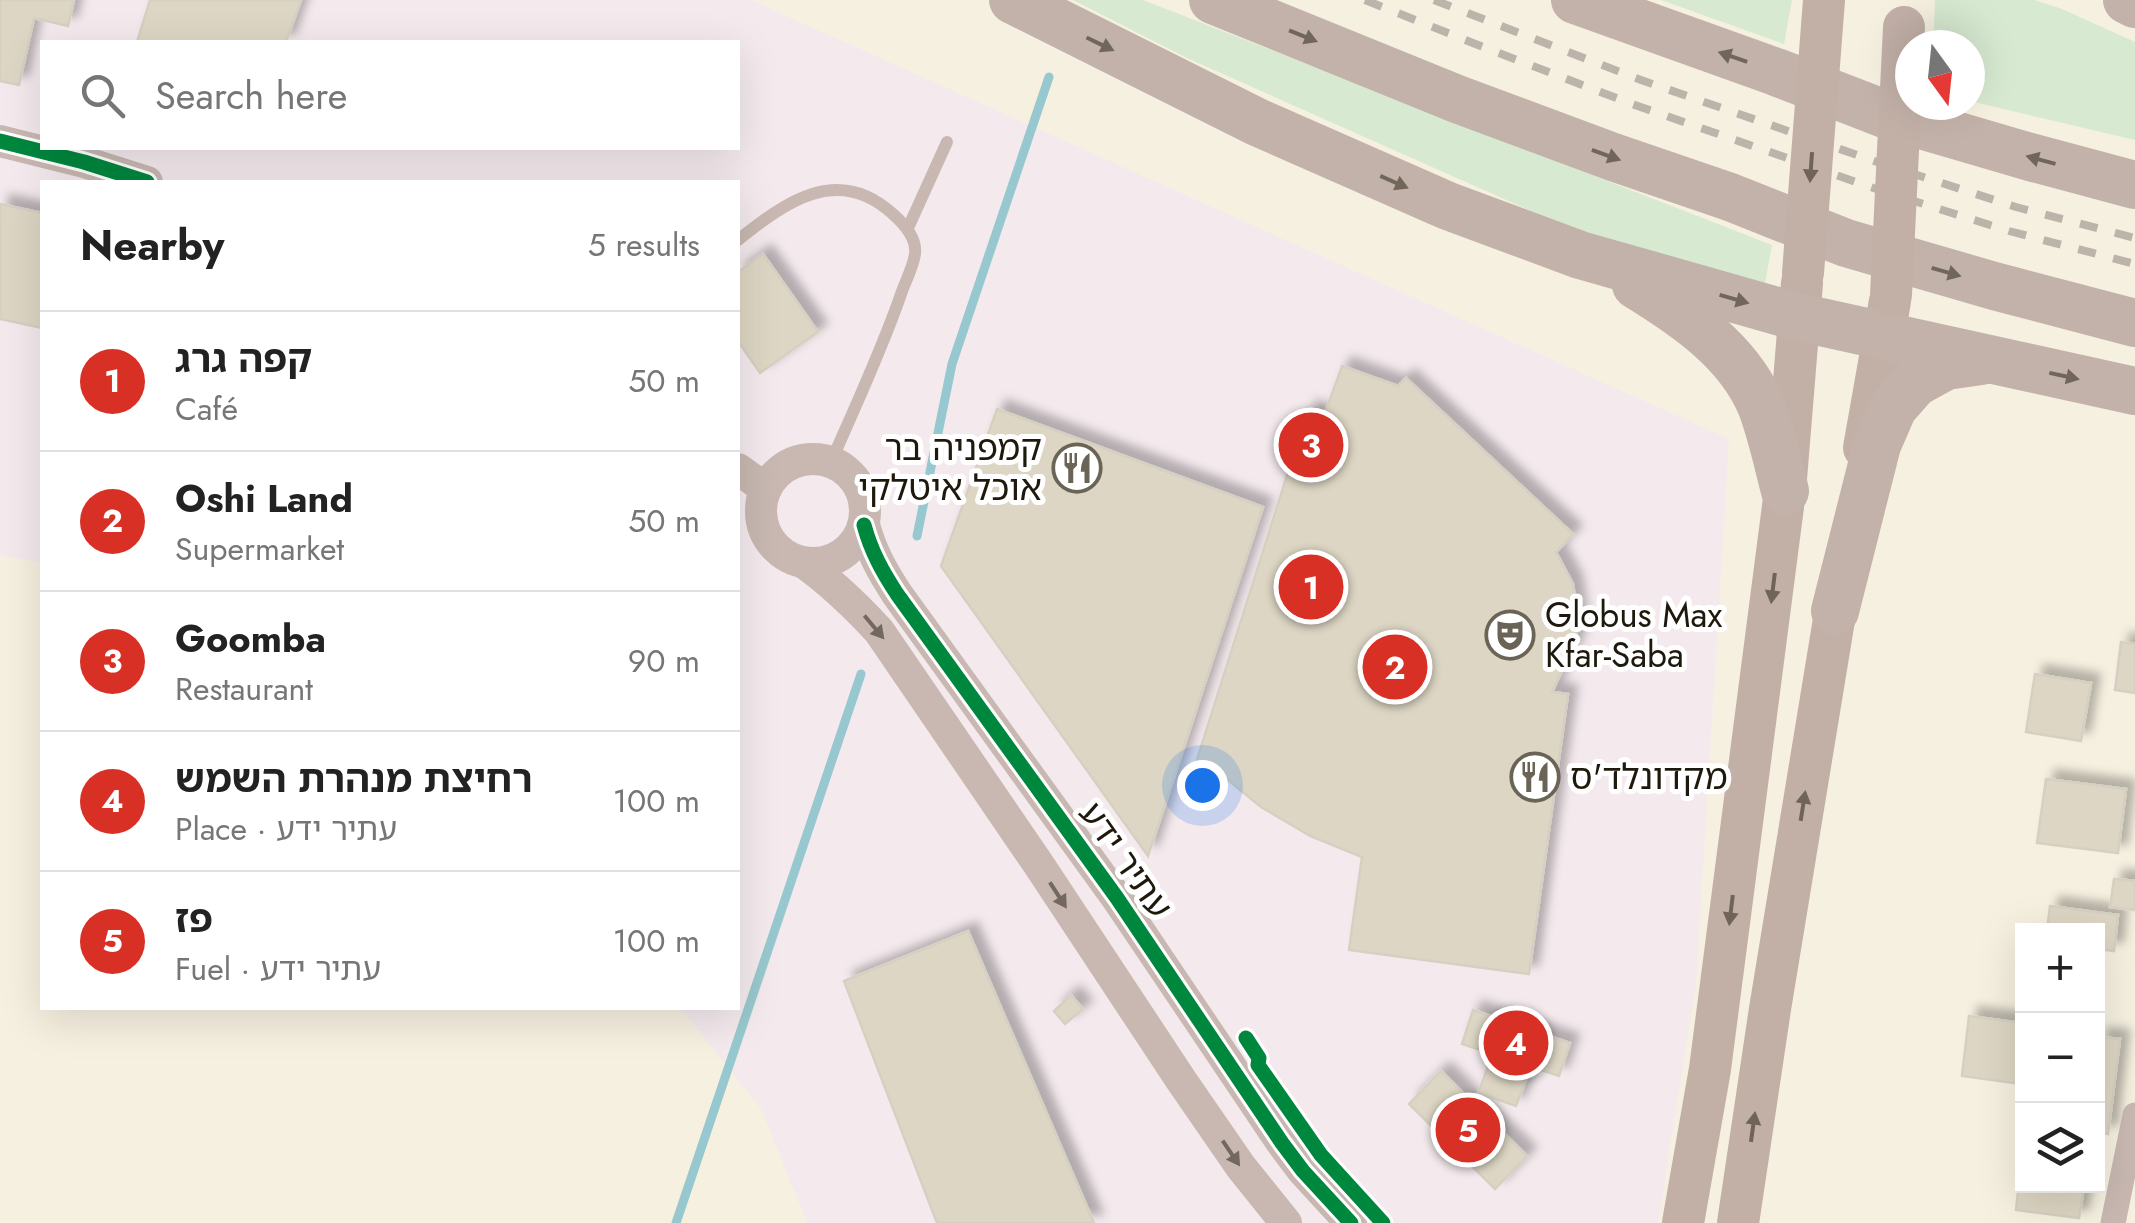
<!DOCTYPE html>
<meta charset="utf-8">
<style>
body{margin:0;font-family:Jost,"Noto Sans Hebrew",sans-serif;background:#f6f6f6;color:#222}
.controls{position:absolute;right:30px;bottom:30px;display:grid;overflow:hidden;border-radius:0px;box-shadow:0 10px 40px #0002}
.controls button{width:90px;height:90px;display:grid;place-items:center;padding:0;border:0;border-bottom:2px solid #e0e0e0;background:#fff;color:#222;font:50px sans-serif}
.compass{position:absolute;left:1895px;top:30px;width:90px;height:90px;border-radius:50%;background:#fff;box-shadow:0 10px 40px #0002;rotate:165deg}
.you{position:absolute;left:1202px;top:785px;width:35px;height:35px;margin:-25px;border:8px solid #fff;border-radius:50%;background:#1a73e8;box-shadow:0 0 0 15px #1a73e833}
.badge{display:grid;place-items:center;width:65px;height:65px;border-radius:50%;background:#d93025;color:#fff;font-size:32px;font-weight:700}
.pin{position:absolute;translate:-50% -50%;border:5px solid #fff;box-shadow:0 2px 10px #0006}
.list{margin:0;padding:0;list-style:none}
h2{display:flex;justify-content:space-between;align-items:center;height:130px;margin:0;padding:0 40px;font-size:42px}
h2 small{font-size:32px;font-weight:400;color:#767676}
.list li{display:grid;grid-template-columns:65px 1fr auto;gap:30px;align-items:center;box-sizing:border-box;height:140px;padding:0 40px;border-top:2px solid #e0e0e0}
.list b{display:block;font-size:38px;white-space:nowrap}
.list p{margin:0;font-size:32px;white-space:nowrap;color:#767676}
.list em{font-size:32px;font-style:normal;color:#767676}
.icon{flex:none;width:55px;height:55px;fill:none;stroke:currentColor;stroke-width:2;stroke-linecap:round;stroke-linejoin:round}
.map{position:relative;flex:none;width:2135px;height:1223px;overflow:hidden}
.search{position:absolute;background:#fff;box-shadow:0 10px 40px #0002;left:40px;top:40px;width:700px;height:110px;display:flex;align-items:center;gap:25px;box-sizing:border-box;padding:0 35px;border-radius:0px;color:#767676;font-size:38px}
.panel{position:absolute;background:#fff;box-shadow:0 10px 40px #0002;left:40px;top:180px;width:700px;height:830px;border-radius:0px}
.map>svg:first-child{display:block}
.industrial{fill:#f4eaee;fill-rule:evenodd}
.green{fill:#d7e9d1}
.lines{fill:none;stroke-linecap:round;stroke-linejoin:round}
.stream{stroke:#98c8cf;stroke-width:9}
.building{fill:#ddd6c4;stroke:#d5d0c2;stroke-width:2.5;filter:url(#shadow)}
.service{stroke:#c8b8b1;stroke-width:12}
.minor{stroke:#c8b8b1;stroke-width:25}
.tertiary{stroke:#c8b8b1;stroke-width:32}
.trunk{stroke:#c2b0a7;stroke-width:42}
.motorway{stroke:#c3b2a9;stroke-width:48}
.rail{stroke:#bcb3aa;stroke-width:8;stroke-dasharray:18 18;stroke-linecap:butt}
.trunk-bridge{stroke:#c2b0a7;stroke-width:42}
.cycleway-casing{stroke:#fff;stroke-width:21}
.cycleway{stroke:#00873e;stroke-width:15}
.oneway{fill:#70665a}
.oneway2{fill:#70645a}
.oneway3{fill:#73685e}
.labels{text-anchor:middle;stroke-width:10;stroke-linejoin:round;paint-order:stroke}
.poi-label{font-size:35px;fill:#1e190c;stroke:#fff;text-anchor:start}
.street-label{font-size:35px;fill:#1e190c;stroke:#fff}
</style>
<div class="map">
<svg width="2135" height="1223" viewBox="0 0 2135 1223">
<defs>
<filter id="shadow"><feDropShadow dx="9" dy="-9" stdDeviation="5" flood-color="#0004"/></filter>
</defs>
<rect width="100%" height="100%" fill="#f6f0e0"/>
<path class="industrial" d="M0 0H751L1729 439 1696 985 1658 1223H807L761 1109 680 1008H738V182H42V563L0 555ZM42 42H738V148H42Z"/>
<g class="green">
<path d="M1073 0H1143L1772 245 1764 289 1560 224 1187 58Z"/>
<path d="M1661 0H1792L1784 44Z"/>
<path d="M1935 0H2035L2062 9 2135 42V140L1970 101V45H1933Z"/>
</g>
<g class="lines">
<g class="stream">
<path d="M917 536 952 364 1049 77"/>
<path d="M676 1223 861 674"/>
</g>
</g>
<g class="building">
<path d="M0 0H74L68 26 34 18 19 85 0 81Z"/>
<path d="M150 0H301L286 42H137Z"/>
<path d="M0 204 42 213V328L0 319Z"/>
<path d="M763 254 818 332 760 373 738 341V272Z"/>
<path d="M1342 366 1398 386 1406 378 1573 534 1556 552 1573 584 1578 617 1576 641 1552 692 1568 694 1529 974 1349 950 1362 857 1310 836 1261 807 1228 780 1187 791 1308 409 1324 416Z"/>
<path d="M997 409 1263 507 1148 856 941 566Z"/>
<path d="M2121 642 2135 644V693L2115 690Z"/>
<path d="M2035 674 2091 683 2081 741 2026 732Z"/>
<path d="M2046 779 2126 789 2118 853 2037 843Z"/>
<path d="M2114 879 2135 881V910L2110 907Z"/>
<path d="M2050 906 2118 915 2114 951 2098 949V930H2047Z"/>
<path d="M968 931 1094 1223H937L844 981Z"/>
<path d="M1071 995 1083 1009 1065 1024 1054 1011Z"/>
<path d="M1473 1010 1570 1043 1559 1076 1462 1044Z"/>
<path d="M1969 1016 2022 1023V1084L1962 1076Z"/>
<path d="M2098 1037 2120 1039 2108 1134 2098 1132Z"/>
<path d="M1489 1064 1527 1077 1516 1106 1478 1093Z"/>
<path d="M1441 1071 1527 1156 1495 1189 1409 1104Z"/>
<path d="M2021 1165 2022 1186H2084L2079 1218 2016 1210Z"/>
</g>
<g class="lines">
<g class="service">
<path d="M908 228 947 142"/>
<path d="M738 240C786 202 838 163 894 215 904 224 917 238 915 254 913 268 904 284 900 297 880 354 855 407 831 462"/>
</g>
<path class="minor" d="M2113 1223 2135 1115"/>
<g class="tertiary">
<path d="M0 141 84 162 147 182"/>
<circle cx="813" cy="511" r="52"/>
<path d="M738 469 766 489"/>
<path d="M864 525C871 551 882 571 897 594L1117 898 1282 1143 1303 1171 1351 1223"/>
<path d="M803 562C831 582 855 605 879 631L1039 865 1181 1080 1241 1167 1286 1223"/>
</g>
<g class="trunk">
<path d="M1864 448 1890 301"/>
<path d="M1683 1223 1710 1069 1785 491 1802 283"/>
<path d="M1738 1223 1770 1009 1841 577"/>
</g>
<g class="motorway">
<path d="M1013 0 1257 122 1448 206 1580 255 1798 317 2135 391"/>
<path d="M1213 0 1457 99 1613 157 1730 197 1846 243 1994 286 2135 323"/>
<path d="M1575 0 1776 72 1890 116 2030 157 2135 185"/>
<path d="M2127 0 2135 4"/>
<path d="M1636 285C1685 315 1740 352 1762 408 1772 435 1778 464 1785 491"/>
<path d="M1835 611 1877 445 1893 408 1915 383 1946 366 1981 361"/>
</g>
<g class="rail">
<path d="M1365 0 1478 45 1632 104 1879 190 2009 231 2135 264"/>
<path d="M1434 0 1641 80 1883 164 2016 207 2135 238"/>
</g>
<g class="trunk-bridge">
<path d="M1803 273 1824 0"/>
<path d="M1891 295 1904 27"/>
</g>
<g class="cycleway-casing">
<g id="cycleway">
<path d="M0 141 84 162 147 182"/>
<path d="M864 525C871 551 882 571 897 594L1117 898 1282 1143 1303 1171 1351 1223"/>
<path d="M1246 1038 1259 1058 1258 1065 1321 1155 1383 1223"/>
</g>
</g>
<use href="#cycleway" class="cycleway"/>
</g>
<defs><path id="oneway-solid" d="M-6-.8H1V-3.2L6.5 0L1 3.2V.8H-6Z" transform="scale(2.5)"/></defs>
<g class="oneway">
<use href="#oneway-solid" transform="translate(1303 36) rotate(22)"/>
<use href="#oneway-solid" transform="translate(1100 44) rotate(26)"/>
<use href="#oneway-solid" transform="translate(1733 57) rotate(-161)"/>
<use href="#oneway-solid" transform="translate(1606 155) rotate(20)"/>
<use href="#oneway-solid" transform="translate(2041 160) rotate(-165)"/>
<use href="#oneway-solid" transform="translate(1394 182) rotate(24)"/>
<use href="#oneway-solid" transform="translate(1946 272) rotate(16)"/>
<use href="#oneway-solid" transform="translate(1734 299) rotate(16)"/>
<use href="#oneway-solid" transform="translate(2064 376) rotate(12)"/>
</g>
<g class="oneway2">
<use href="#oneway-solid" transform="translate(1811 167) rotate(94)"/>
<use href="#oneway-solid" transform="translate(1773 588) rotate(97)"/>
<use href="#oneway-solid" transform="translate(1803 806) rotate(-81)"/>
<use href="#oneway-solid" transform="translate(1731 910) rotate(97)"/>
<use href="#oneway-solid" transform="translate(1753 1127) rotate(-82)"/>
</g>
<g class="oneway3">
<use href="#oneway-solid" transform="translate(874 627) rotate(50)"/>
<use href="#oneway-solid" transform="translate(1058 895) rotate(57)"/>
<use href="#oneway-solid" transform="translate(1231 1153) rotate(56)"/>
</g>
<defs>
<g id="restaurant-ring" transform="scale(2.5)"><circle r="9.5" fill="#fff" stroke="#6a6456" stroke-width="1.5"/><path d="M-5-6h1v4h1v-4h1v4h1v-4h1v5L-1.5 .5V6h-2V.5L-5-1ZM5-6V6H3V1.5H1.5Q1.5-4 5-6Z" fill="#6a6456"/></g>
<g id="theatre-ring" transform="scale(2.5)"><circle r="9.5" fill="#fff" stroke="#6a6456" stroke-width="1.5"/><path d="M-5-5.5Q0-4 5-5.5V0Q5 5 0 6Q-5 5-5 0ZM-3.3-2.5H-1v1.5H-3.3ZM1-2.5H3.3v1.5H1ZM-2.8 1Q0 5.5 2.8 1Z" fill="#6a6456"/></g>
</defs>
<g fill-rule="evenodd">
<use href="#restaurant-ring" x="1077" y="468"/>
<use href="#theatre-ring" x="1510" y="635"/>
<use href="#restaurant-ring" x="1535" y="777"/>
</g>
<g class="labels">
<g class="poi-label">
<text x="1042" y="460" text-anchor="end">קמפניה בר<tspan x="1042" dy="40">אוכל איטלקי</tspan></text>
<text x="1545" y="627">Globus Max<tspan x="1545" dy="40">Kfar-Saba</tspan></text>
<text x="1570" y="789">מקדונלד'ס</text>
</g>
<g class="street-label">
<text transform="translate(1126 860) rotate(55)" y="12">עתיר ידע</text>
</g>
</g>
</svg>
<div class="controls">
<button>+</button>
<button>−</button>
<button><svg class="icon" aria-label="layers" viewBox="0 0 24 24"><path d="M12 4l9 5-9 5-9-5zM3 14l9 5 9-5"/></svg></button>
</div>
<svg class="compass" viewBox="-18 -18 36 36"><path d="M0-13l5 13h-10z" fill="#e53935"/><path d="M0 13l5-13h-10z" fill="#767676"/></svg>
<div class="you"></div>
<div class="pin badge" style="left:1311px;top:587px">1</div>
<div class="pin badge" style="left:1395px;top:667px">2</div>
<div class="pin badge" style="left:1311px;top:445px">3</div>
<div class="pin badge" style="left:1516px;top:1043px">4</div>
<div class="pin badge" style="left:1468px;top:1130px">5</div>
<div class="search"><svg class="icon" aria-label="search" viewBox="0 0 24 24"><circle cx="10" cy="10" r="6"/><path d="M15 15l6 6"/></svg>Search here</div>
<section class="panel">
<h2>Nearby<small>5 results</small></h2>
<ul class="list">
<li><span class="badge">1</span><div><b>קפה גרג</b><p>Café</p></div><em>50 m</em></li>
<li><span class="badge">2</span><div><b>Oshi Land</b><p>Supermarket</p></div><em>50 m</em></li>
<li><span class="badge">3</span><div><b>Goomba</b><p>Restaurant</p></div><em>90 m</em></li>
<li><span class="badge">4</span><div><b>רחיצת מנהרת השמש</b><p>Place · עתיר ידע</p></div><em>100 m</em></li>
<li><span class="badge">5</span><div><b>פז</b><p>Fuel · עתיר ידע</p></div><em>100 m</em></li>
</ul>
</section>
</div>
